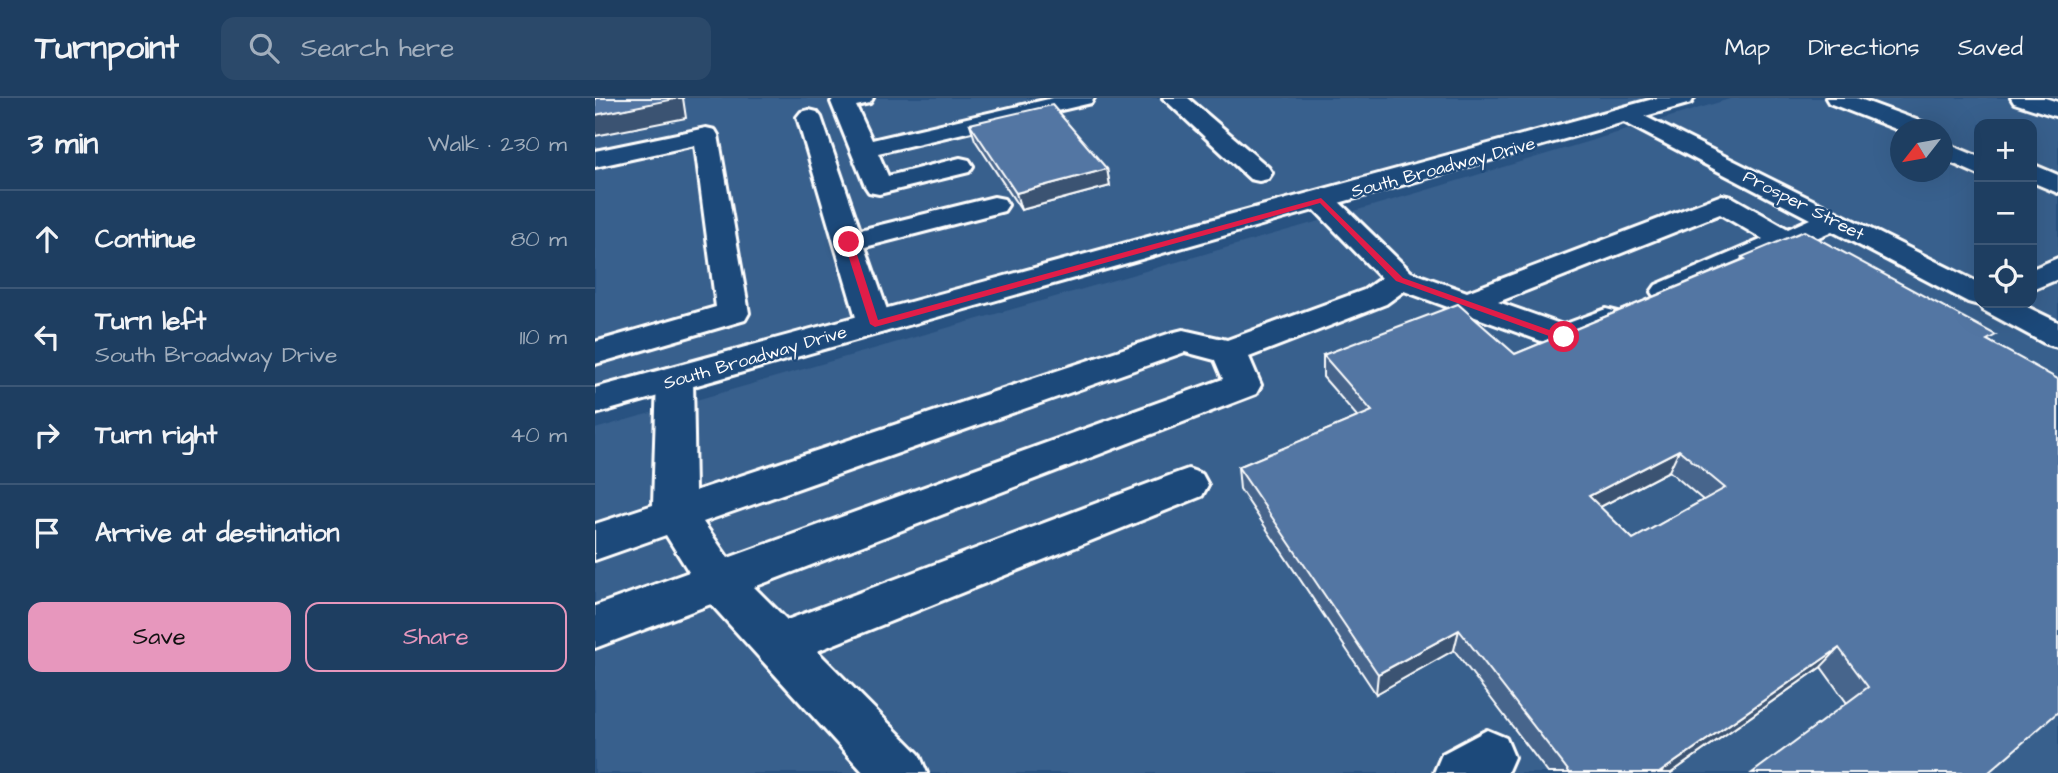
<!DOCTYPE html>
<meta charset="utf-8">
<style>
body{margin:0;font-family:"Architects Daughter",sans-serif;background:#2b496a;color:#f1f3f6}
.controls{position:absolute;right:21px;top:21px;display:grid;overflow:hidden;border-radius:14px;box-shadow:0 7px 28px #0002}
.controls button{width:63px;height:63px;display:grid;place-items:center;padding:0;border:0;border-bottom:2px solid #3c5776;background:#1e3e61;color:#f1f3f6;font:35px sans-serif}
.compass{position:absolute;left:1295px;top:21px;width:63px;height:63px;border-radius:50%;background:#1e3e61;box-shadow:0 7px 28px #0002;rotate:239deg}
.stop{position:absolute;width:21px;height:21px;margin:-16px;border:5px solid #e11d48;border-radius:50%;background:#fff}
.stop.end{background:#e11d48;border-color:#fff;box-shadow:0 2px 7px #0008}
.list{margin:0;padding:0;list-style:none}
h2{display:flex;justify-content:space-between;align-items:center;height:91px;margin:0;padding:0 28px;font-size:30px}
h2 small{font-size:23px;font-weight:400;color:#a1aebd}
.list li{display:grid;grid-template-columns:46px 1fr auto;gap:21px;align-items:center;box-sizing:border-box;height:98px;padding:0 28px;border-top:2px solid #3c5776}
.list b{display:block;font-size:26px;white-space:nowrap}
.list p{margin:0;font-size:23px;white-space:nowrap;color:#a1aebd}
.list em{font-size:23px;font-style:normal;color:#a1aebd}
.actions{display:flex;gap:14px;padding:21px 28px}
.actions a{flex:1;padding:16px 0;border:2px solid #e797bd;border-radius:14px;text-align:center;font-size:24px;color:#e797bd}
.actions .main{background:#e797bd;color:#111}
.icon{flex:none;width:38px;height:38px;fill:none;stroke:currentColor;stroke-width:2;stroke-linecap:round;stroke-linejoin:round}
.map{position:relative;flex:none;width:1463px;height:675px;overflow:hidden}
header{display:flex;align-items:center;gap:42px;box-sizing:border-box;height:98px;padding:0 35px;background:#1e3e61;border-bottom:2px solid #3c5776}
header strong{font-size:33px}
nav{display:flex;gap:38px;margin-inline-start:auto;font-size:24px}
.search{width:490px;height:63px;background:#2b496a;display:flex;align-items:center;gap:18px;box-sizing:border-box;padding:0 24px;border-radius:14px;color:#a1aebd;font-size:26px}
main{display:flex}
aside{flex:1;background:#1e3e61}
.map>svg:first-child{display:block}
.built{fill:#39608d;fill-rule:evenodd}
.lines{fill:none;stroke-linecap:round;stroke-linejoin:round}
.minor-casing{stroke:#fff;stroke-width:6}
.major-casing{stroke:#fff;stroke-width:6}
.minor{fill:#1f4a7a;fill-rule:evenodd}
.major{fill:#1f4a7a;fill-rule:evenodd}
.wall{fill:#47658c;stroke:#fff;stroke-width:2;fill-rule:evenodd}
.shaded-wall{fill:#3a5372;stroke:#fff;stroke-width:2}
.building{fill:#5376a3;stroke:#fff;stroke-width:2;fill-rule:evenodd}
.route{fill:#e11d48}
.labels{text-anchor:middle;stroke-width:5;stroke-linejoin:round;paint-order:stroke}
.far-street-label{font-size:18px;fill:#fff;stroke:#1f4a7a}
</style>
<header>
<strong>Turnpoint</strong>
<div class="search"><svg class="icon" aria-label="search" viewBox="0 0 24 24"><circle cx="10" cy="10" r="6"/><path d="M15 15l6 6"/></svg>Search here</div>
<nav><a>Map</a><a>Directions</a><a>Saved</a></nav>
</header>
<main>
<aside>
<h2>3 min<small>Walk · 230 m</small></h2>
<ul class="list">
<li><svg class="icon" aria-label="ahead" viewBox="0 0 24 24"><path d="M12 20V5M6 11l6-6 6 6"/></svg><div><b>Continue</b></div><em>80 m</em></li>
<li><svg class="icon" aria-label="left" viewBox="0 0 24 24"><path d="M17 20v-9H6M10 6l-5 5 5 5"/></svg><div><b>Turn left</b><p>South Broadway Drive</p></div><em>110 m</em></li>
<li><svg class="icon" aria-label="right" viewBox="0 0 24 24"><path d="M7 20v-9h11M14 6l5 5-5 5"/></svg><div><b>Turn right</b></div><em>40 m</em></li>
<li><svg class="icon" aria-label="arrive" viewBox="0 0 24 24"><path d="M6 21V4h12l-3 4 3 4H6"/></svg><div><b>Arrive at destination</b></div></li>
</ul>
<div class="actions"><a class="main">Save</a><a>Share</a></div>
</aside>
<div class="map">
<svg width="1463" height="675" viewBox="0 0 1463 675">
<rect width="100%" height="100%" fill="#285281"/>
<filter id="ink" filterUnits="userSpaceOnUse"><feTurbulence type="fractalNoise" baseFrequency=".0143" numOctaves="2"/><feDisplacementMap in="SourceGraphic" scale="14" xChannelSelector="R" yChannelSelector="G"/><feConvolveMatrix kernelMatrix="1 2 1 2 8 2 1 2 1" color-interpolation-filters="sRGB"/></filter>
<g filter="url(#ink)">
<g class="built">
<path d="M0 0H1051L0 289Z"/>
<path d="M1138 0H1463V675H0V331L822 95ZM1384 26H1437V205H1384ZM1306 32H1348V74H1306Z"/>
</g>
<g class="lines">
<g class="minor-casing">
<g id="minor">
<path d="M239 0H278L275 5 261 8 277 42 458 0H499L496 5 283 55 293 78 365 60 374 62 378 68 374 74 284 96 274 94 270 88 236 4Z"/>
<path d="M568 0H593L673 69 677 75 673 81 664 83 655 81Z"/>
<path d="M1231 0H1262L1335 27 1338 32 1306 33 1234 5Z"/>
<path d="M1416 0H1450L1463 4V19L1419 5Z"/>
<path d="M1033 10 1384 185V205H1424L1463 224V249L1451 246 1388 212 1384 207 1373 204 1237 133 1083 201 1072 204 1061 201 1056 194 1061 187 1168 141 1125 116 903 204 968 227 1011 211 1023 214 1028 221C1017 237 975 251 957 247L809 193 791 206 654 259 666 287 661 296 159 489 192 522 579 376 593 371 607 376 613 387 607 398 222 553 324 656 332 675H269L116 506 0 550V508L94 474 71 437 0 462V426L58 407 62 281 67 272 80 269 93 272 98 281 100 393 576 235 588 232 632 242 769 192 786 180 716 108 712 102 716 96 726 94 736 96 816 174 872 194 1127 97 1137 99 1193 131 1215 121 1025 22 1021 17 1025 12ZM590 254 620 262 628 281 133 460 108 424Z"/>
<path d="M214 12 222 14 226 19 265 132 399 99 409 101 413 107 409 113 270 149 297 226 292 233 280 236 268 233 263 226 202 19 206 14Z"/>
<path d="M111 30 120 32 123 37 154 215 150 222 0 266V244L121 209 100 47 0 69V53Z"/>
<path d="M1348 44 1384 59V77L1348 61Z"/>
<path d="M1437 66 1463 77V95L1437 84Z"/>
<path d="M1463 160V181L1437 192V171Z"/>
<path d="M892 632 911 640 919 659 912 675H839L847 656Z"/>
</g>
</g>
<g class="major-casing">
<path id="major" d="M1062 0H1099L1096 5 0 316V290Z"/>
</g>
<use href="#minor" class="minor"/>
<use href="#major" class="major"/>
</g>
<g class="wall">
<path d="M375 26 512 71 515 88 426 112 380 42Z"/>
<path d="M1147 159 1396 244 1463 614 1252 605 1226 569 1076 675H953L859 552 781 596 645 391 643 369 763 319 728 279V257L920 256 1146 162ZM1074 373 1108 402 1038 441 1005 409Z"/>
</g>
<g class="shaded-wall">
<path d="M80 0H88L91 20 0 38V17Z"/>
<path d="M512 71 515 88 426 112 421 95Z"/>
<path d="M1084 352 1074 373 986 419 994 398Z"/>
<path d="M864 532 859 552 781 596 783 576Z"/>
<path d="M1244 550 1226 569 1076 675H1064Z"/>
</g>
<g class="building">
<path d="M0 0H80V1L0 17Z"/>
<path d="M457 7 512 71 421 95 375 26Z"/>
<path d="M1209 133 1401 237 1392 242 1463 281V614L1393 675H1157L1273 589 1244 550 1064 675H975L864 532 783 576 643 369 777 313 728 257 863 206 920 256 1150 161 1147 159ZM1084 352 1130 390 1038 441 994 398Z"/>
</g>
</g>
<path class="route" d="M726 100 808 180 974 239 965 242 801 183 725 105 280 229 275 226 249 144 254 142 258 144 283 222Z"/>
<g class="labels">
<g class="far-street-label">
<text transform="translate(848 69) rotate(-15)" y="6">South Broadway Drive</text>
<text transform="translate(1209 107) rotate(27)" y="6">Prosper Street</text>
<text transform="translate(160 259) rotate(-16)" y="6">South Broadway Drive</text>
</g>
</g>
</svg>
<div class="controls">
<button>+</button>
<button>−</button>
<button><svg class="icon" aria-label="locate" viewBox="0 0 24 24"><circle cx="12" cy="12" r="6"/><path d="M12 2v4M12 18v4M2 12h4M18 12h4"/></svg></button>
</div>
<svg class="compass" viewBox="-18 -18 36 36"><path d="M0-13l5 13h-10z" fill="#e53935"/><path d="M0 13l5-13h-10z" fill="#a1aebd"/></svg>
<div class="stop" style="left:969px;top:239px"></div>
<div class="stop end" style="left:254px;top:144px"></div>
</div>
</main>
